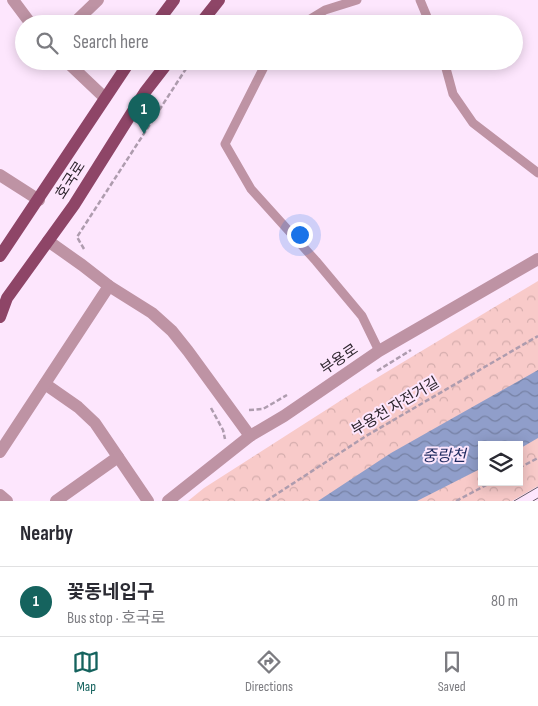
<!DOCTYPE html>
<meta charset="utf-8">
<style>
body{margin:0;font-family:"Sofia Sans Condensed","Noto Sans KR",sans-serif;background:#f7f7f7;color:#2b2b33}
.controls{position:absolute;right:15px;bottom:15px;display:grid;overflow:hidden;border-radius:0px;box-shadow:0 2px 12px #0003}
.controls button{width:45px;height:45px;display:grid;place-items:center;padding:0;border:0;border-bottom:1px solid #e1e1e2;background:#fff;color:#2b2b33;font:25px sans-serif}
.you{position:absolute;left:299px;top:234px;width:18px;height:18px;margin:-12px;border:4px solid #fff;border-radius:50%;background:#1a73e8;box-shadow:0 0 0 8px #1a73e833}
.badge{display:grid;place-items:center;width:32px;height:32px;border-radius:50%;background:#15635e;color:#fff;font-size:16px;font-weight:700}
.pin{position:absolute;translate:-50% -41px;filter:drop-shadow(0 1px 2px #0008)}
.pin::after{content:'';position:absolute;top:26px;width:18px;height:15px;background:inherit;clip-path:polygon(0 0,100% 0,50% 100%)}
.list{margin:0;padding:0;list-style:none}
h2{display:flex;justify-content:space-between;align-items:center;height:65px;margin:0;padding:0 20px;font-size:21px}
h2 small{font-size:16px;font-weight:400;color:#7c7c81}
.list li{display:grid;grid-template-columns:32px 1fr auto;gap:15px;align-items:center;box-sizing:border-box;height:70px;padding:0 20px;border-top:1px solid #e1e1e2}
.list b{display:block;font-size:19px;white-space:nowrap}
.list p{margin:0;font-size:16px;white-space:nowrap;color:#7c7c81}
.list em{font-size:16px;font-style:normal;color:#7c7c81}
.icon{flex:none;width:28px;height:28px;fill:none;stroke:currentColor;stroke-width:2;stroke-linecap:round;stroke-linejoin:round}
.map{position:relative;flex:none;width:538px;height:501px;overflow:hidden}
.search{position:absolute;background:#fff;box-shadow:0 2px 12px #0003;left:15px;right:15px;top:15px;height:55px;display:flex;align-items:center;gap:12px;box-sizing:border-box;padding:0 18px;border-radius:28px;color:#7c7c81;font-size:19px}
.sheet{height:135px;background:#fff}
nav{display:flex;justify-content:space-around;align-items:center;box-sizing:border-box;height:70px;border-top:1px solid #e1e1e2;background:#fff;font-size:14px;color:#7c7c81}
nav a{display:grid;justify-items:center;gap:2px}
nav .on{color:#15635e}
.map>svg:first-child{display:block}
.park{fill:url(#park-crowns);fill-rule:evenodd}
.water{fill:url(#water-waves)}
.lines{fill:none;stroke-linecap:round;stroke-linejoin:round}
.path{stroke:#ae9cae;stroke-width:2.5;stroke-dasharray:5 2.5;stroke-linecap:butt}
.lane{stroke:#be93a4;stroke-width:9}
.street{stroke:#be93a4;stroke-width:12}
.primary{stroke:#8e4567;stroke-width:12}
.tram{stroke:#695d69;stroke-width:1}
.labels{text-anchor:middle;stroke-width:4;stroke-linejoin:round;paint-order:stroke}
.street-label{font-size:15px;fill:#2e262e;stroke:#fde6fd}
.water-label{font-size:16px;font-style:italic;fill:#1d295e;stroke:#fde6fd}
</style>
<div class="map">
<svg width="538" height="501" viewBox="0 0 538 501">
<defs>
<pattern id="park-crowns" width="20" height="18" patternUnits="userSpaceOnUse" patternTransform="scale(1.25)"><rect width="20" height="18" fill="#f8cac9"/><path d="M2 6a3 3 0 1 1 6 0M12 15a3 3 0 1 1 6 0" fill="none" stroke="#d5adad"/></pattern>
<pattern id="water-waves" width="16" height="10" patternUnits="userSpaceOnUse" patternTransform="scale(1.25)"><rect width="16" height="10" fill="#909eca"/><path d="M0 5q4-4 8 0t8 0" fill="none" stroke="#7681a4"/></pattern>
</defs>
<rect width="100%" height="100%" fill="#fde6fd"/>
<path class="park" d="M538 281V486L512 501H188L204 488 365 385ZM482 445H519V482H482Z"/>
<path class="water" d="M538 370V438L519 449V445H482V468L417 501H318L391 453Z"/>
<g class="lines">
<g class="path">
<path d="M84 249 77 237 191 61"/>
<path d="M377 371 411 350"/>
<path d="M211 408 223 430 225 439"/>
<path d="M249 410 263 409 287 395"/>
<path d="M519 468 538 458"/>
<path d="M266 501 366 436 538 336"/>
<path d="M456 501 492 482"/>
</g>
<g class="lane">
<path d="M420 0 430 24"/>
<path d="M302 24 325 10 357 0"/>
<path d="M267 61 225 144 251 189 316 261 362 316 379 351"/>
<path d="M444 61 453 94 473 123 538 173"/>
</g>
<g class="street">
<path d="M13 0 31 24"/>
<path d="M73 24 98 0"/>
<path d="M66 61 105 98"/>
<path d="M0 175 39 200"/>
<path d="M48 241 82 265 109 286 152 313 172 331 188 351 250 436"/>
<path d="M45 384 78 407 95 423 148 501"/>
<path d="M0 452 109 286"/>
<path d="M0 495 7 501"/>
<path d="M56 501 118 457"/>
<path d="M168 501 250 436 284 416 379 351 538 259"/>
</g>
<g class="primary">
<path d="M156 24 174 0"/>
<path d="M200 24 219 0"/>
<path d="M0 256 130 61"/>
<path d="M0 317 7 298 74 205 145 92 169 61"/>
</g>
<g class="tram">
<path d="M514 501 538 487"/>
<path d="M533 501 538 498"/>
</g>
</g>
<g class="labels">
<g class="street-label">
<text transform="translate(70 180) rotate(-57)" y="5">호국로</text>
<text transform="translate(339 359) rotate(-34)" y="5">부용로</text>
<text transform="translate(395 406) rotate(-31)" y="5">부용천 자전거길</text>
</g>
<g class="water-label">
<text x="444" y="461">중랑천</text>
</g>
</g>
</svg>
<div class="controls">
<button><svg class="icon" aria-label="layers" viewBox="0 0 24 24"><path d="M12 4l9 5-9 5-9-5zM3 14l9 5 9-5"/></svg></button>
</div>
<div class="you"></div>
<div class="pin badge" style="left:144px;top:134px">1</div>
<div class="search"><svg class="icon" aria-label="search" viewBox="0 0 24 24"><circle cx="10" cy="10" r="6"/><path d="M15 15l6 6"/></svg>Search here</div>
</div>
<section class="sheet">
<h2>Nearby<small></small></h2>
<ul class="list">
<li><span class="badge">1</span><div><b>꽃동네입구</b><p>Bus stop · 호국로</p></div><em>80 m</em></li>
</ul>
</section>
<nav>
<a class="on"><svg class="icon" aria-label="map" viewBox="0 0 24 24"><path d="M3 6l6-2 6 2 6-2v14l-6 2-6-2-6 2zM9 4v14M15 6v14"/></svg>Map</a>
<a><svg class="icon" aria-label="directions" viewBox="0 0 24 24"><path d="M12 3l9 9-9 9-9-9zM9 14v-3h6M13 9l2 2-2 2"/></svg>Directions</a>
<a><svg class="icon" aria-label="saved" viewBox="0 0 24 24"><path d="M7 4h10v16l-5-4-5 4z"/></svg>Saved</a>
</nav>
